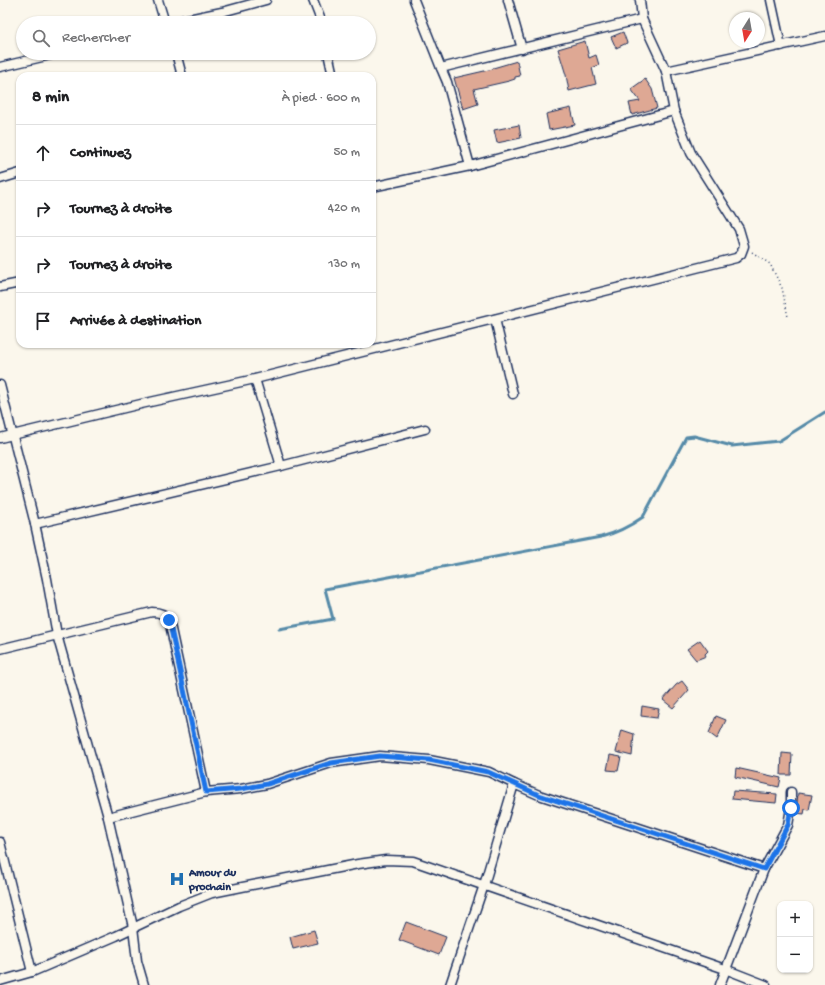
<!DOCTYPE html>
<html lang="fr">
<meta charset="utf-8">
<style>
body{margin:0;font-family:"Gochi Hand",sans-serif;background:#f6f6f6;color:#202124}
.controls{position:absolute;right:12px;bottom:12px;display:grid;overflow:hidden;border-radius:8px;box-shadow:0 1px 3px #0004}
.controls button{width:36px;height:36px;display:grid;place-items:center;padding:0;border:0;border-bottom:1px solid #e0e0e0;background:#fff;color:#202124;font:20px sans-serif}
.compass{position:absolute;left:729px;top:12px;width:36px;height:36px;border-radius:50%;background:#fff;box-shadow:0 1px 3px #0004;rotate:191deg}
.stop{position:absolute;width:12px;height:12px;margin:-9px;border:3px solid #1a73e8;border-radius:50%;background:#fff}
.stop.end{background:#1a73e8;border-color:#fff;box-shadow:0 1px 4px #0008}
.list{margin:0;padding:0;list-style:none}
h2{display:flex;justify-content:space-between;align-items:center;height:52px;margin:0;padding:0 16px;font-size:17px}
h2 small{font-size:13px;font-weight:400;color:#757577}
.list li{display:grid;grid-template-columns:26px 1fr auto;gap:12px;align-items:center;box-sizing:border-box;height:56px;padding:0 16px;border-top:1px solid #e0e0e0}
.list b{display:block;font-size:15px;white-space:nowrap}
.list em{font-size:13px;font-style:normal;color:#757577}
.icon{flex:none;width:22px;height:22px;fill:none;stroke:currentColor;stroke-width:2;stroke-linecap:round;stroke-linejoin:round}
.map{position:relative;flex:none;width:825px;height:985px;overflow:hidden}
.search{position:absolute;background:#fff;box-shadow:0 1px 3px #0004;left:16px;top:16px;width:360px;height:44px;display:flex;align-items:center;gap:10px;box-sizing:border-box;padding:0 14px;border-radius:22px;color:#757577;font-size:15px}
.panel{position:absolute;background:#fff;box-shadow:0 1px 3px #0004;left:16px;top:72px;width:360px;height:276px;border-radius:12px}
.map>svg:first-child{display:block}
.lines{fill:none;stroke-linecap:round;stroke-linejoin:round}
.stream{stroke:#558aa8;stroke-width:3}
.building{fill:#dea894;stroke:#1b2f5e}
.street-casing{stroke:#1b2f5e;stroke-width:11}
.path{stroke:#1b2f5e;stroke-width:1.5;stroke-dasharray:1 3;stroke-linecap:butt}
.street{stroke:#fbf7ec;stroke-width:8}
.route{stroke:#1a73e8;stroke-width:5}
.labels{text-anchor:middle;stroke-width:4;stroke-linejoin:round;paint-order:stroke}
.poi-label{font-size:12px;font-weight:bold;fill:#1b2f5e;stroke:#fbf7ec;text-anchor:start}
</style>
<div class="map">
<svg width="825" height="985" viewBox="0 0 825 985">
<rect width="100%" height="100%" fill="#fbf7ec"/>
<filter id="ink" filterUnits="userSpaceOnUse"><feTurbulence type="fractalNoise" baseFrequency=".025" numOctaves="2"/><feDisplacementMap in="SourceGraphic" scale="8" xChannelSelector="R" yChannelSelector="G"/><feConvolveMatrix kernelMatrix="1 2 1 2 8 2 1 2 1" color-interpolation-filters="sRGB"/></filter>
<g filter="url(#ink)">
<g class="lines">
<path class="stream" d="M279 629 333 619 325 589 601 537C617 533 630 526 643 517L686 437 694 436 732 446 779 441 825 412"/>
</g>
<g class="building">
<path d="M623 32 627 43 616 48 611 37Z"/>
<path d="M585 41 589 58 596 55 599 65 592 68 596 84 569 91 566 75 558 49Z"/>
<path d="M517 61 520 76 515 77V79L509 81 474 89 478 104 463 109 454 78 493 69V68Z"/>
<path d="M645 79 652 89 657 108 632 115 629 103 640 101 631 89Z"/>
<path d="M571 108 575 125 549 130 546 114Z"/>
<path d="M519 125 521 138 497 143 494 130Z"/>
<path d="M700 640 708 651 705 654 706 656 696 660 687 649Z"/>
<path d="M682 681 689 690 673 708 663 700 676 685Z"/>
<path d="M642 706 659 709 657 718 641 716Z"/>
<path d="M716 716 726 720 717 739 709 733Z"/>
<path d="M622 730 634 734 632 756 616 752Z"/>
<path d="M782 753 792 754 791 775H781Z"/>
<path d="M610 755 621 757 618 771 607 770Z"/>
<path d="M736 768 781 778 779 787 735 777Z"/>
<path d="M733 791 777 794 776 803 732 799Z"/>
<path d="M798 793 812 795 809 810 805 809 804 814 796 813Z"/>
<path d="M406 922 446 937 439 955 399 940Z"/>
<path d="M314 930 318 943 293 949 290 937Z"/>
</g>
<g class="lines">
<g class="street-casing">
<g id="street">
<path d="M158 0 165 23"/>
<path d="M313 0 322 23"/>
<path d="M414 0 441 68"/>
<path d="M508 0 522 49"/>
<path d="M771 0 781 46"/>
<path d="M169 23 222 12 266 0"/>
<path d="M176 53 182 76"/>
<path d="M328 53 333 76"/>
<path d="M0 67 59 53"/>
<path d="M666 71 825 36"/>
<path d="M470 166 447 82 441 68 642 19"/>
<path d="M0 179 20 173"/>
<path d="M372 187 470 166 674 111"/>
<path d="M0 287 20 283"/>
<path d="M495 319 513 394"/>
<path d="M255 379 281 466"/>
<path d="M0 385 35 524 47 579 57 635 108 817 133 927 137 961 144 985"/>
<path d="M0 438 141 404 255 379 736 258 741 254 744 246 739 229 691 153 674 111 666 71 642 19 640 0"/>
<path d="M35 524 281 466 425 429"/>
<path d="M0 649 152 612C160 612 165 614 169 620L206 792"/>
<path d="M108 817 206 792 241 789 267 784 331 763 380 756 429 760 489 772 514 784"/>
<path d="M0 842 32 972"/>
<path d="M0 981 32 972 116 936 179 906 212 893 358 864 386 860 413 861 725 969 766 985"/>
<path d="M450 985 484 885 514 784 539 795 764 869"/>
<path d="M720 985 764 869 788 825 791 808V792"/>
</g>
</g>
<path class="path" d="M752 252 770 264 782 288 788 317"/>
<use href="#street" class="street"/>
</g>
</g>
<g class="lines" filter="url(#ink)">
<path class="route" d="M169 620 206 792 241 789 267 784 331 763 380 756 429 760 488 772 539 795 764 869 788 825 791 808"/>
</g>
<defs>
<g id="hospital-bare" transform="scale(1.2)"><path d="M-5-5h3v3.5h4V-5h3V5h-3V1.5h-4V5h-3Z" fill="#1f6fb2" stroke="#fbf7ec" stroke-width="2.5" paint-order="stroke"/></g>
</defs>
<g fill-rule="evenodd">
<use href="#hospital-bare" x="177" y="879"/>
</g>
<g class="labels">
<g class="poi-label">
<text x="189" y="876">Amour du<tspan x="189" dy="14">prochain</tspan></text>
</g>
</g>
</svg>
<div class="controls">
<button>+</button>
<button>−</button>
</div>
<svg class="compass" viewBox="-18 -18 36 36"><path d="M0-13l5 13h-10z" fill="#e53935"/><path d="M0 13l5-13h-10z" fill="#757577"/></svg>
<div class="stop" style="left:791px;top:808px"></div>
<div class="stop end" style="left:169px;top:620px"></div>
<div class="search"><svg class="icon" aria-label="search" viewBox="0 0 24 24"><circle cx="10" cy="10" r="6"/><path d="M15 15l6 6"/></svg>Rechercher</div>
<section class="panel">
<h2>8 min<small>À pied · 600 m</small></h2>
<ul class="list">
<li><svg class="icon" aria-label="ahead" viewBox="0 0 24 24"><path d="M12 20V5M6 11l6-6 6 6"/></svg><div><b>Continuez</b></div><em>50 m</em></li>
<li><svg class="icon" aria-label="right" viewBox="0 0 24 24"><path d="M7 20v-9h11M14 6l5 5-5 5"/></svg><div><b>Tournez à droite</b></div><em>420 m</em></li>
<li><svg class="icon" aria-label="right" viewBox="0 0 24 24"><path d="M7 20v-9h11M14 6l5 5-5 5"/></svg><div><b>Tournez à droite</b></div><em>130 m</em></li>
<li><svg class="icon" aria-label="arrive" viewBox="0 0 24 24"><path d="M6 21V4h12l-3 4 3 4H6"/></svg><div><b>Arrivée à destination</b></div></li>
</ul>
</section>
</div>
